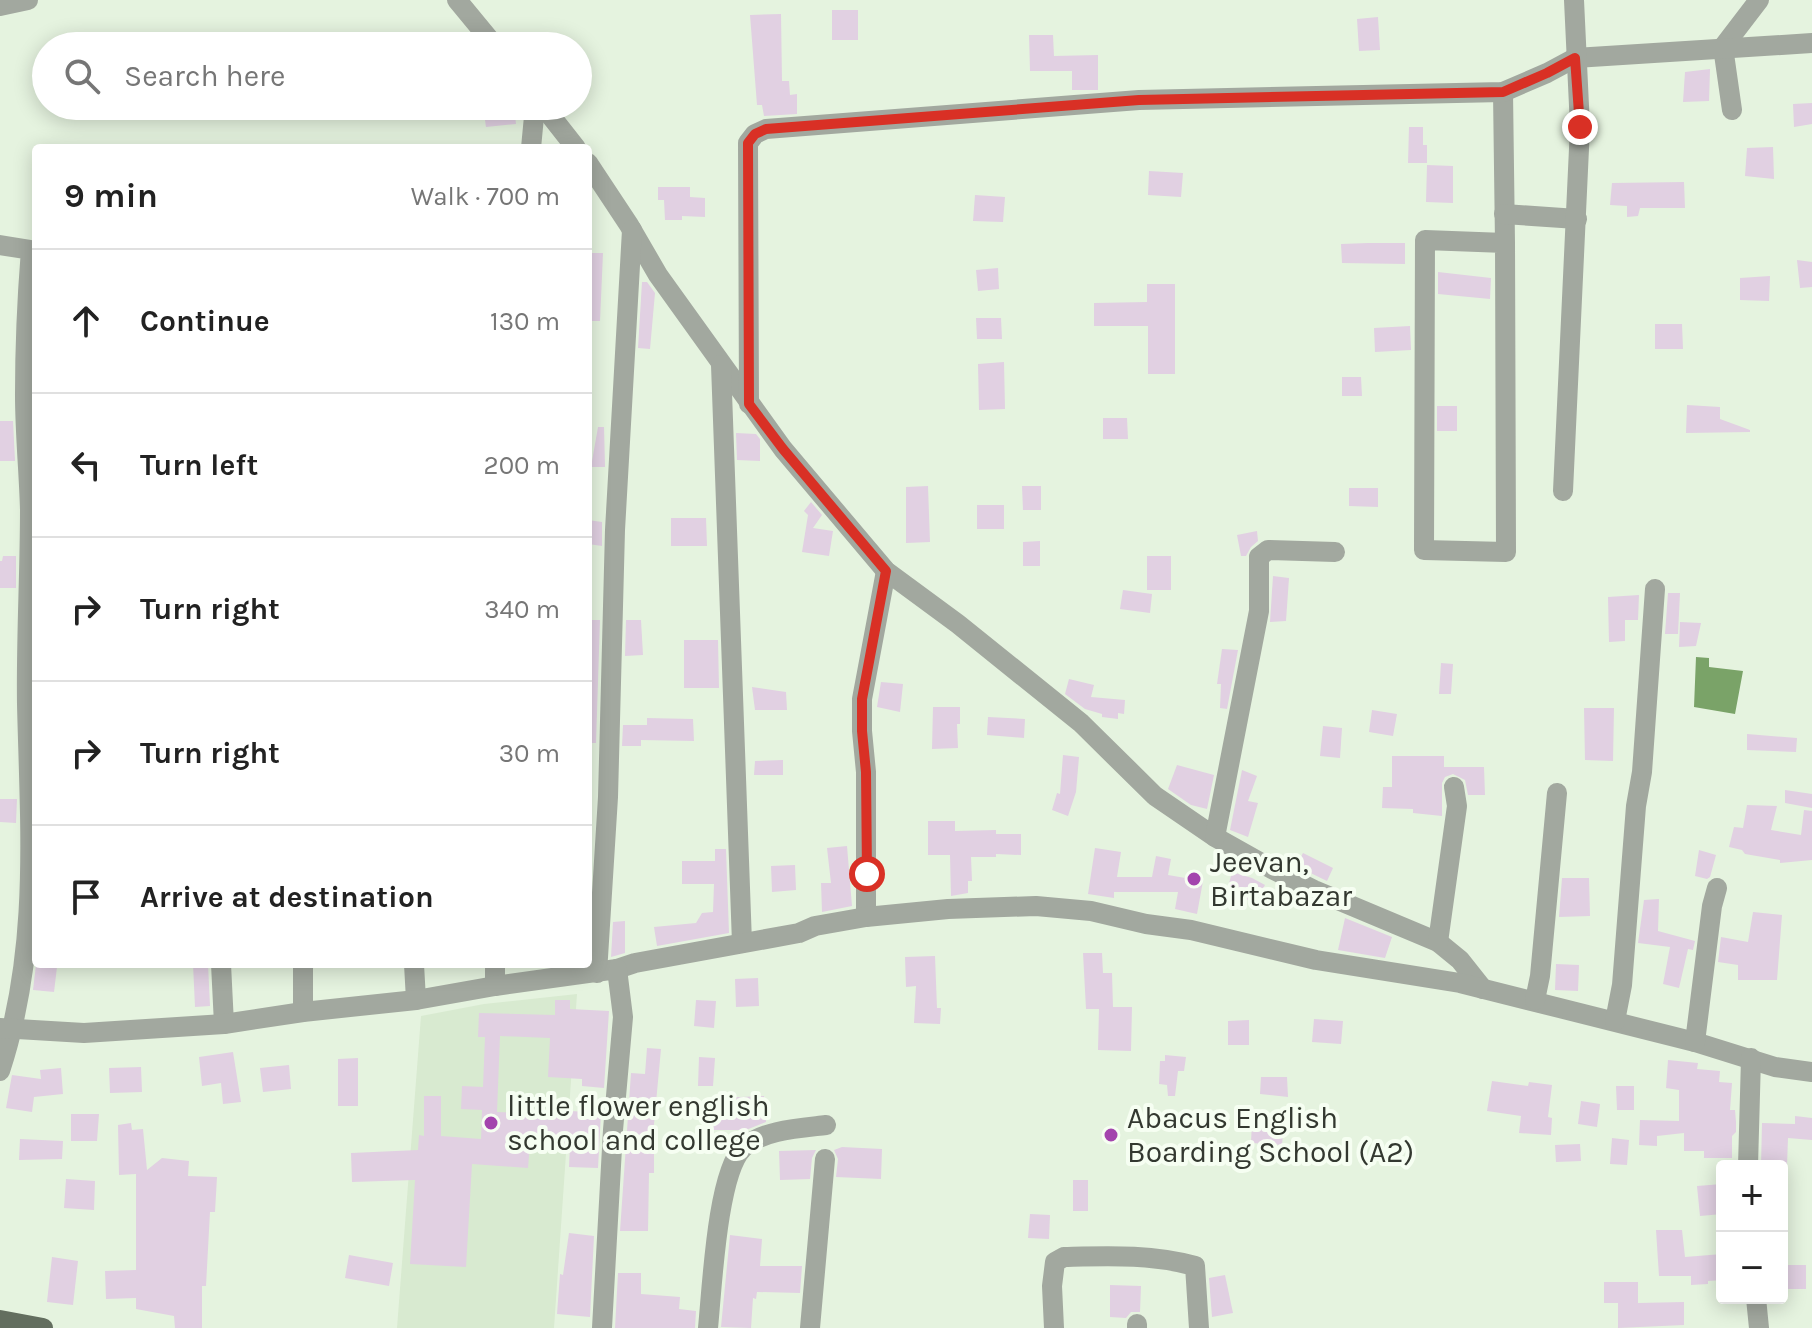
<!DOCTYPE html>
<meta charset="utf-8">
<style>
body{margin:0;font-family:Karla,sans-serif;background:#f2f2f2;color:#222}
.controls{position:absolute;right:24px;bottom:24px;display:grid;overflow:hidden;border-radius:8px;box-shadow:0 4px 20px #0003}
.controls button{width:72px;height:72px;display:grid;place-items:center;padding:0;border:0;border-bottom:2px solid #e0e0e0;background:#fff;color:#222;font:40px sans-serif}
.stop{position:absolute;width:24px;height:24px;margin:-18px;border:6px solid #d93025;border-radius:50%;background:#fff}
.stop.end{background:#d93025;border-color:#fff;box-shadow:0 2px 8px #0008}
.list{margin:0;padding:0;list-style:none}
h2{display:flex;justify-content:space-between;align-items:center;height:104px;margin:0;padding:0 32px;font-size:34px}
h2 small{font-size:26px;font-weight:400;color:#767676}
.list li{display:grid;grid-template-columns:52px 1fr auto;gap:24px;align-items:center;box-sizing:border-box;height:144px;padding:0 32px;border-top:2px solid #e0e0e0}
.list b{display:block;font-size:30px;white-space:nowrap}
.list em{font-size:26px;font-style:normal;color:#767676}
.icon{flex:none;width:44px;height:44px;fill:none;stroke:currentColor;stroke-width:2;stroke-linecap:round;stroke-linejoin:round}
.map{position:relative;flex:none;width:1812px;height:1328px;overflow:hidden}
.search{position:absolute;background:#fff;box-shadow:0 4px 20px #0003;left:32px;top:32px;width:560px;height:88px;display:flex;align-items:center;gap:20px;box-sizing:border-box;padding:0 28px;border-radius:44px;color:#767676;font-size:30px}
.panel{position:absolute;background:#fff;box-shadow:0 4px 20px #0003;left:32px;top:144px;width:560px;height:824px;border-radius:8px}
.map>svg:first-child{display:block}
.built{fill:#d8ead0}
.water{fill:#7aa368}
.building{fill:#e1d0e2}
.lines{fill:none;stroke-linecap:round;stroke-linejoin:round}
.minor{stroke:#a2a89f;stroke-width:20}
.major{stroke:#636e5f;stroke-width:20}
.route{stroke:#d93025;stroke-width:10}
.poi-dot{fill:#a344ad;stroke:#f6fef2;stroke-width:3}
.labels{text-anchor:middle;stroke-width:8;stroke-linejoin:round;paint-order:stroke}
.poi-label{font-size:30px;fill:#333830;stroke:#f6fef2;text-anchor:start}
</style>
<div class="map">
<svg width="1812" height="1328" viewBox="0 0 1812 1328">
<rect width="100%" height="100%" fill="#e5f3df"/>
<path class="built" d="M577 994 554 1328H397L421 1016 484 1004Z"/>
<path class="water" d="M1696 657 1709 658V667L1743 671 1735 714 1694 707Z"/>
<g class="building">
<rect x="832" y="10" width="26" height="30"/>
<path d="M781 14 782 81H789L790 95 797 94V114L764 116 762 105H757L750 15Z"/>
<path d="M1378 17 1380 50 1359 51 1357 19Z"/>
<path d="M1029 35H1053L1054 56 1098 55V90H1072V71H1030Z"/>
<path d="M1710 69 1709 101 1683 102 1685 72Z"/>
<path d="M1812 103V124L1794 127 1793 104Z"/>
<path d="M483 106H514L516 124 486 127Z"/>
<path d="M1409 127H1423V145H1427V163H1408Z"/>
<path d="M1773 147 1774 179 1745 176 1747 148Z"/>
<path d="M1427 165 1453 166V203L1426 202Z"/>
<path d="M1149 171 1183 173 1181 197 1148 195Z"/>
<path d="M1684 182 1685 208H1640L1638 216 1627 217V206L1610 205 1612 183Z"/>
<path d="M658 187H690V197L705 198V217L682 216V220H665L664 200H658Z"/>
<path d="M975 195 1005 197 1003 222 973 221Z"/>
<path d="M1368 243H1405V264L1342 263 1341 244Z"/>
<path d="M588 253H603L600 321H588Z"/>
<path d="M1797 260 1812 262V287L1800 288Z"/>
<path d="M998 268 999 289 978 291 976 270Z"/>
<path d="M1438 272 1491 278 1490 299 1438 294Z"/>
<path d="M1770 276 1769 301 1740 300V278Z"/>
<path d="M642 282H647L655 293 650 349 638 348Z"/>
<path d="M1147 284H1175V374H1148V326H1094V303L1147 302Z"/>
<path d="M976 318H1001L1002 339H977Z"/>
<path d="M1655 324H1682L1683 349H1655Z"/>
<path d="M1410 326 1411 350 1375 352 1374 328Z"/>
<path d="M1004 362 1005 409 979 410 978 364Z"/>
<path d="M1342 377H1361L1362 396H1342Z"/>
<path d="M1687 405 1720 407V419L1750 430V432L1686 433Z"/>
<rect x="1437" y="406" width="20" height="25"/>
<path d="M1103 418H1127L1128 439H1103Z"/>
<path d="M0 421H13L15 461H0Z"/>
<path d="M598 427H604L605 467H591Z"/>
<path d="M736 433 756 434 760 439V461L737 460Z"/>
<path d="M928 486 930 542 906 543V487Z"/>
<path d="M1022 486H1041V510H1023Z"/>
<path d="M1349 488H1378V507L1349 506Z"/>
<path d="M811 502 822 515 813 528 833 531 829 556 802 552 808 515 804 511Z"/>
<rect x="977" y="505" width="27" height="24"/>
<path d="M671 518H706L707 546H671Z"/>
<path d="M588 520 602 522V546L588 544Z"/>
<path d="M1257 531 1258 541 1251 547 1246 556H1241L1237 535Z"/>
<path d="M1040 541V566H1023V542Z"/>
<path d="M3 556H16V588H0V561H2Z"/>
<rect x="1147" y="556" width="24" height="34"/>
<path d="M1273 576 1289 578 1286 621 1270 622Z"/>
<path d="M1123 590 1152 594 1150 613 1120 609Z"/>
<path d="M1668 593H1680L1678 634H1665Z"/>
<path d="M1639 595 1638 620H1625V641L1609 642 1608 597Z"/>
<path d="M588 620H600L596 743H588Z"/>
<path d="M626 620H641L643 655 625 656Z"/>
<path d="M1680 622 1701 623 1696 646 1679 647Z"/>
<path d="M684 640H718L719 688H684Z"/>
<path d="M1222 649 1238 650 1227 709 1220 708 1221 684H1217Z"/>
<path d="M1441 663 1453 664 1451 694H1439Z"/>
<path d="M1069 679 1094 685 1091 697 1125 700 1124 714 1118 713V719L1102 717V714L1085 709 1065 694Z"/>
<path d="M881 682 903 684 900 712 877 707Z"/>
<path d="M752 687 786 692 787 710H755Z"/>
<path d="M933 707H960V724H957L958 748 932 749Z"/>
<path d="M1584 708H1614L1613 761 1585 760Z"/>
<path d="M1372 710 1397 714 1393 736 1369 732Z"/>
<path d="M988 717 1025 719 1024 738 987 735Z"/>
<path d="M647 718 693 719 694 741 641 740V746H622L623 725H647Z"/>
<path d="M1323 726 1342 728 1340 758 1320 756Z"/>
<path d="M1747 734 1797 738 1796 752 1747 750Z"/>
<path d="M1063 755 1079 757 1076 792 1068 816 1052 810 1057 793 1060 794Z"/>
<path d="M1392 756H1444V767H1484L1485 795H1468L1465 780 1453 774 1445 777 1442 783V816L1413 813V809L1382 808 1383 787H1392Z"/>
<path d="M783 760V775H754L755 761Z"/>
<path d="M1177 765 1214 775 1207 809 1191 805 1168 789Z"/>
<path d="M1242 770 1257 776 1248 801 1258 803 1248 837 1230 830Z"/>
<path d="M1785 790 1812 794V808L1785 803Z"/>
<path d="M0 799H17L16 823 0 822Z"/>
<path d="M1747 805 1777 806 1771 830 1801 835 1804 810 1812 811V860L1780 863V860L1745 854 1742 850 1729 847 1734 827 1743 828Z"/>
<path d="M928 821H955V831L996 830V834H1021V855L996 854V857H971L972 881H968V893L951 896 950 855H928Z"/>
<path d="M847 846 852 906 822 912 821 883H831L827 848Z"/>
<path d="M1095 848 1121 852 1117 877H1152L1156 856 1171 859 1168 875 1203 881 1197 914 1175 909 1178 892H1114V898L1088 894Z"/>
<path d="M715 849H726L729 933 657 946 654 927 696 923 702 913 713 912 714 884H682V861H715Z"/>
<path d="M1699 850 1716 855 1710 877 1707 879 1695 876Z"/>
<path d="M1303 853 1333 868 1327 881 1296 866Z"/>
<path d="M795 865 796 890 772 892 771 866Z"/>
<path d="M1232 872 1252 878 1265 885 1255 903 1227 891Z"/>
<path d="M1562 878H1589L1590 916 1559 917Z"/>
<path d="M1659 899 1658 931 1695 941 1693 950 1688 949 1679 988 1663 984 1670 947 1638 943 1644 900Z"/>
<path d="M1753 912 1782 915 1777 980H1738V965L1718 962 1721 937 1748 942Z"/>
<path d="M1345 918 1392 937 1385 958 1338 950Z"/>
<path d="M625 921V953L611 957 613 922Z"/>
<path d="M1083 953H1102L1103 973H1112L1113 1007H1132L1131 1051 1098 1050 1099 1009H1086Z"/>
<path d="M935 956 937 1008H941L940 1024 914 1023 916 986 906 987 905 957Z"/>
<path d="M193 964H208L210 1006 195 1007Z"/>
<path d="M1556 964 1579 965 1578 991 1555 990Z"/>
<path d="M36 965 57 967 54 992 33 990Z"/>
<path d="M758 978 759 1006 736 1007 735 979Z"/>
<path d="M555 1000H570V1009L609 1011 604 1088 582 1086V1079L548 1077 550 1038 500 1036 497 1112 571 1115V1111L601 1113 598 1168 569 1167 570 1144 530 1143 528 1168 472 1164 466 1267 410 1264 415 1180 352 1182 351 1153 418 1150 419 1135 424 1136V1096H441V1136L481 1139 482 1110 461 1109 462 1086 483 1087 485 1037H478L479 1013 555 1015Z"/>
<path d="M696 1000 716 1001 714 1028 694 1026Z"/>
<path d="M1314 1019 1343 1021 1341 1044 1312 1042Z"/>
<path d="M1249 1020V1045H1228V1021Z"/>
<path d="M647 1048 661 1049 654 1124V1173H649L648 1231H620L631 1073 645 1074Z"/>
<path d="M233 1052 241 1102 223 1104 221 1083 202 1086 199 1057Z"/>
<path d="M1165 1055 1186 1057 1184 1071H1178L1175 1096H1168L1167 1085 1159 1084 1160 1061H1165Z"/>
<path d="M699 1057 715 1058 713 1086H698Z"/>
<path d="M358 1058V1106H338V1059Z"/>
<path d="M1668 1060 1698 1063 1697 1069 1720 1071 1719 1082 1732 1083 1730 1110H1735L1736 1122V1132L1732 1136V1158H1704V1151H1684V1133L1657 1136V1146L1639 1145 1640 1120 1679 1121V1090L1666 1088Z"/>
<path d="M289 1065 291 1089 263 1092 260 1068Z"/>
<path d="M141 1067 142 1092 110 1093 109 1068Z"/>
<path d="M61 1068 63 1094 34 1097 32 1112 6 1108 12 1075 41 1079 40 1070Z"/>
<path d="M1261 1077H1287L1288 1097 1260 1094Z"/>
<path d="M1492 1081 1528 1086 1529 1082 1552 1085 1548 1117 1552 1118 1551 1135 1519 1133 1521 1116 1487 1111Z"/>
<path d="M1616 1086H1634V1110H1617Z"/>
<path d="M764 1096 766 1122 746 1130H708V1115H715V1098Z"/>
<path d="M1581 1101 1600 1104 1597 1127 1578 1124Z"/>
<path d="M71 1114H99L97 1141H71Z"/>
<path d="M1795 1116 1812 1118V1140L1788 1138 1787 1166H1761L1762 1123 1795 1124Z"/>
<path d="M1252 1120 1284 1122 1282 1145 1251 1143Z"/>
<path d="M131 1123 132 1130 143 1129 147 1170 162 1158 189 1161 188 1176 217 1177 215 1212H210L206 1286H202V1328H175L174 1316 136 1309V1298L106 1299 105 1271 136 1270V1174L119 1175 118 1125Z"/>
<path d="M1612 1138 1629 1140 1627 1165 1610 1164Z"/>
<path d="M20 1139 63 1141 62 1159 19 1160Z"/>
<path d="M1580 1144 1581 1161 1556 1162 1555 1145Z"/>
<path d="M842 1147 882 1149 881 1179 836 1177 838 1159 834 1150Z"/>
<path d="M816 1150 812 1158 810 1179 780 1180 779 1151Z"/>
<path d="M66 1179 95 1181 94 1210 64 1208Z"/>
<rect x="1073" y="1180" width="15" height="31"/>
<path d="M1722 1184V1214L1700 1216 1697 1186Z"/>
<path d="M1030 1214 1050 1215 1049 1239 1028 1238Z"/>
<path d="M1656 1230H1682L1685 1257 1722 1254V1280L1708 1281V1284L1691 1285V1276H1659Z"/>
<path d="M569 1233 594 1236 590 1317 557 1314 560 1274 563 1275Z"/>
<path d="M730 1235 762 1239 760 1266H802L800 1293 757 1292 756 1299 753 1298 751 1328 721 1327Z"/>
<path d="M349 1255 393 1263 389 1286 345 1278Z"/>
<path d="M52 1257 78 1261 73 1305 47 1302Z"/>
<rect x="1782" y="1265" width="24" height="24"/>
<path d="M618 1273H641V1294L680 1297 679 1309 696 1311 695 1328H615Z"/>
<path d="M1225 1275 1233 1313 1212 1317 1209 1278Z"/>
<path d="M1604 1282H1638V1303L1684 1302V1325L1618 1328V1303H1604Z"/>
<path d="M1110 1285 1141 1286 1140 1312H1131L1126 1318 1110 1317Z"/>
</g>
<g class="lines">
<g class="minor">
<path d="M457 0 495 46"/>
<path d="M0 6 28 0"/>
<path d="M1503 92 1505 243 1425 240 1424 550 1506 552 1505 243"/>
<path d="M543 106 576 148"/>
<path d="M1732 110 1723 47 1759 0"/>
<path d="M531 148 535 106"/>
<path d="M588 163 629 225 658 275 783 449 886 571 958 624 1081 723 1155 796 1215 837 1272 869 1314 890 1438 942 1460 960 1483 989"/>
<path d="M1504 214 1577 219"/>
<path d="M0 245 31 250C27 298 25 347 25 395 25 434 29 472 30 510 30 575 26 640 27 704 30 830 40 949 0 1071"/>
<path d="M721 365 742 943"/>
<path d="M749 404 748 143 755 134 766 129 1139 100 1503 92 1547 73 1575 58 1812 43"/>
<path d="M1563 491 1580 127 1574 0"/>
<path d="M1215 837 1259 611V557L1268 550 1335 552"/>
<path d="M866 917V772L862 731V699L886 571"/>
<path d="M1438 942 1457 806 1454 787"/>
<path d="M221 964 224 1024"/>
<path d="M303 964V1012"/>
<path d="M414 964 416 1000"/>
<path d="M495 964V986"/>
<path d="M617 969 635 963 799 933 815 926 866 917 948 909 1036 906 1091 911 1146 924 1191 930 1316 960 1460 983 1695 1042 1775 1067 1812 1072"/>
<path d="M597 973 608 797 615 530 632 230"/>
<path d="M1535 1000 1540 976 1557 793"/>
<path d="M1615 1021 1622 985 1636 806 1642 772 1655 589"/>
<path d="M0 1028 84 1033 224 1024 303 1012 416 1000 495 986 617 969 623 1017 613 1130 602 1328"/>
<path d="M1695 1042 1712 906 1717 888"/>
<path d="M1748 1166 1751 1058"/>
<path d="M1756 1298 1759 1328"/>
<path d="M708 1328C712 1289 717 1173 743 1148 762 1130 801 1128 826 1125"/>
<path d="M810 1328 825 1159"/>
<path d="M1054 1328 1052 1286 1055 1262 1064 1257C1108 1256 1151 1254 1195 1266L1199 1328"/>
<path d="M1137 1328V1324"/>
</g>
<path class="major" d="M0 1320 43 1328"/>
</g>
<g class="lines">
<path class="route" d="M867 874 866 772 862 731V699L886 571 783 449 749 404 748 143 755 134 766 129 1139 100 1503 92 1547 73 1575 58 1580 127"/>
</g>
<g class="poi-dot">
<circle cx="1194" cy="879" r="8"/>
<circle cx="491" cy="1123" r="8"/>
<circle cx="1111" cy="1135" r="8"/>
</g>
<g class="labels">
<g class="poi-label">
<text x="1210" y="872">Jeevan,<tspan x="1210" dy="34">Birtabazar</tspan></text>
<text x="507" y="1116">little flower english<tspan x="507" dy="34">school and college</tspan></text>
<text x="1127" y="1128">Abacus English<tspan x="1127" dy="34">Boarding School (A2)</tspan></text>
</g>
</g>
</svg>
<div class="controls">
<button>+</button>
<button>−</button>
</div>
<div class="stop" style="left:867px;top:874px"></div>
<div class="stop end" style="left:1580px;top:127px"></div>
<div class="search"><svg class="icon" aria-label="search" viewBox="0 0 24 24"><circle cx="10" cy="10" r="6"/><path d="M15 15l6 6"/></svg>Search here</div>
<section class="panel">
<h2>9 min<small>Walk · 700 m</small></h2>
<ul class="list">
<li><svg class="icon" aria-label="ahead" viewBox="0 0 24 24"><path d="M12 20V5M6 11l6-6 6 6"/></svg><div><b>Continue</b></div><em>130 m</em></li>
<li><svg class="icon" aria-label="left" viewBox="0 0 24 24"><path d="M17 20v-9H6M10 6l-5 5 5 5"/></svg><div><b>Turn left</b></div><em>200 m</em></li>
<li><svg class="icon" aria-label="right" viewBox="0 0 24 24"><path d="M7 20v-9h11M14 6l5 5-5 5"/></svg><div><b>Turn right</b></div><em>340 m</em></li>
<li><svg class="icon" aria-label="right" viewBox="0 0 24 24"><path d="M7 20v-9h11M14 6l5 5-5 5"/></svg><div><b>Turn right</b></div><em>30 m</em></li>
<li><svg class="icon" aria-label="arrive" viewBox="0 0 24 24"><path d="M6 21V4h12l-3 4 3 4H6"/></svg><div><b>Arrive at destination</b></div></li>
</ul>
</section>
</div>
